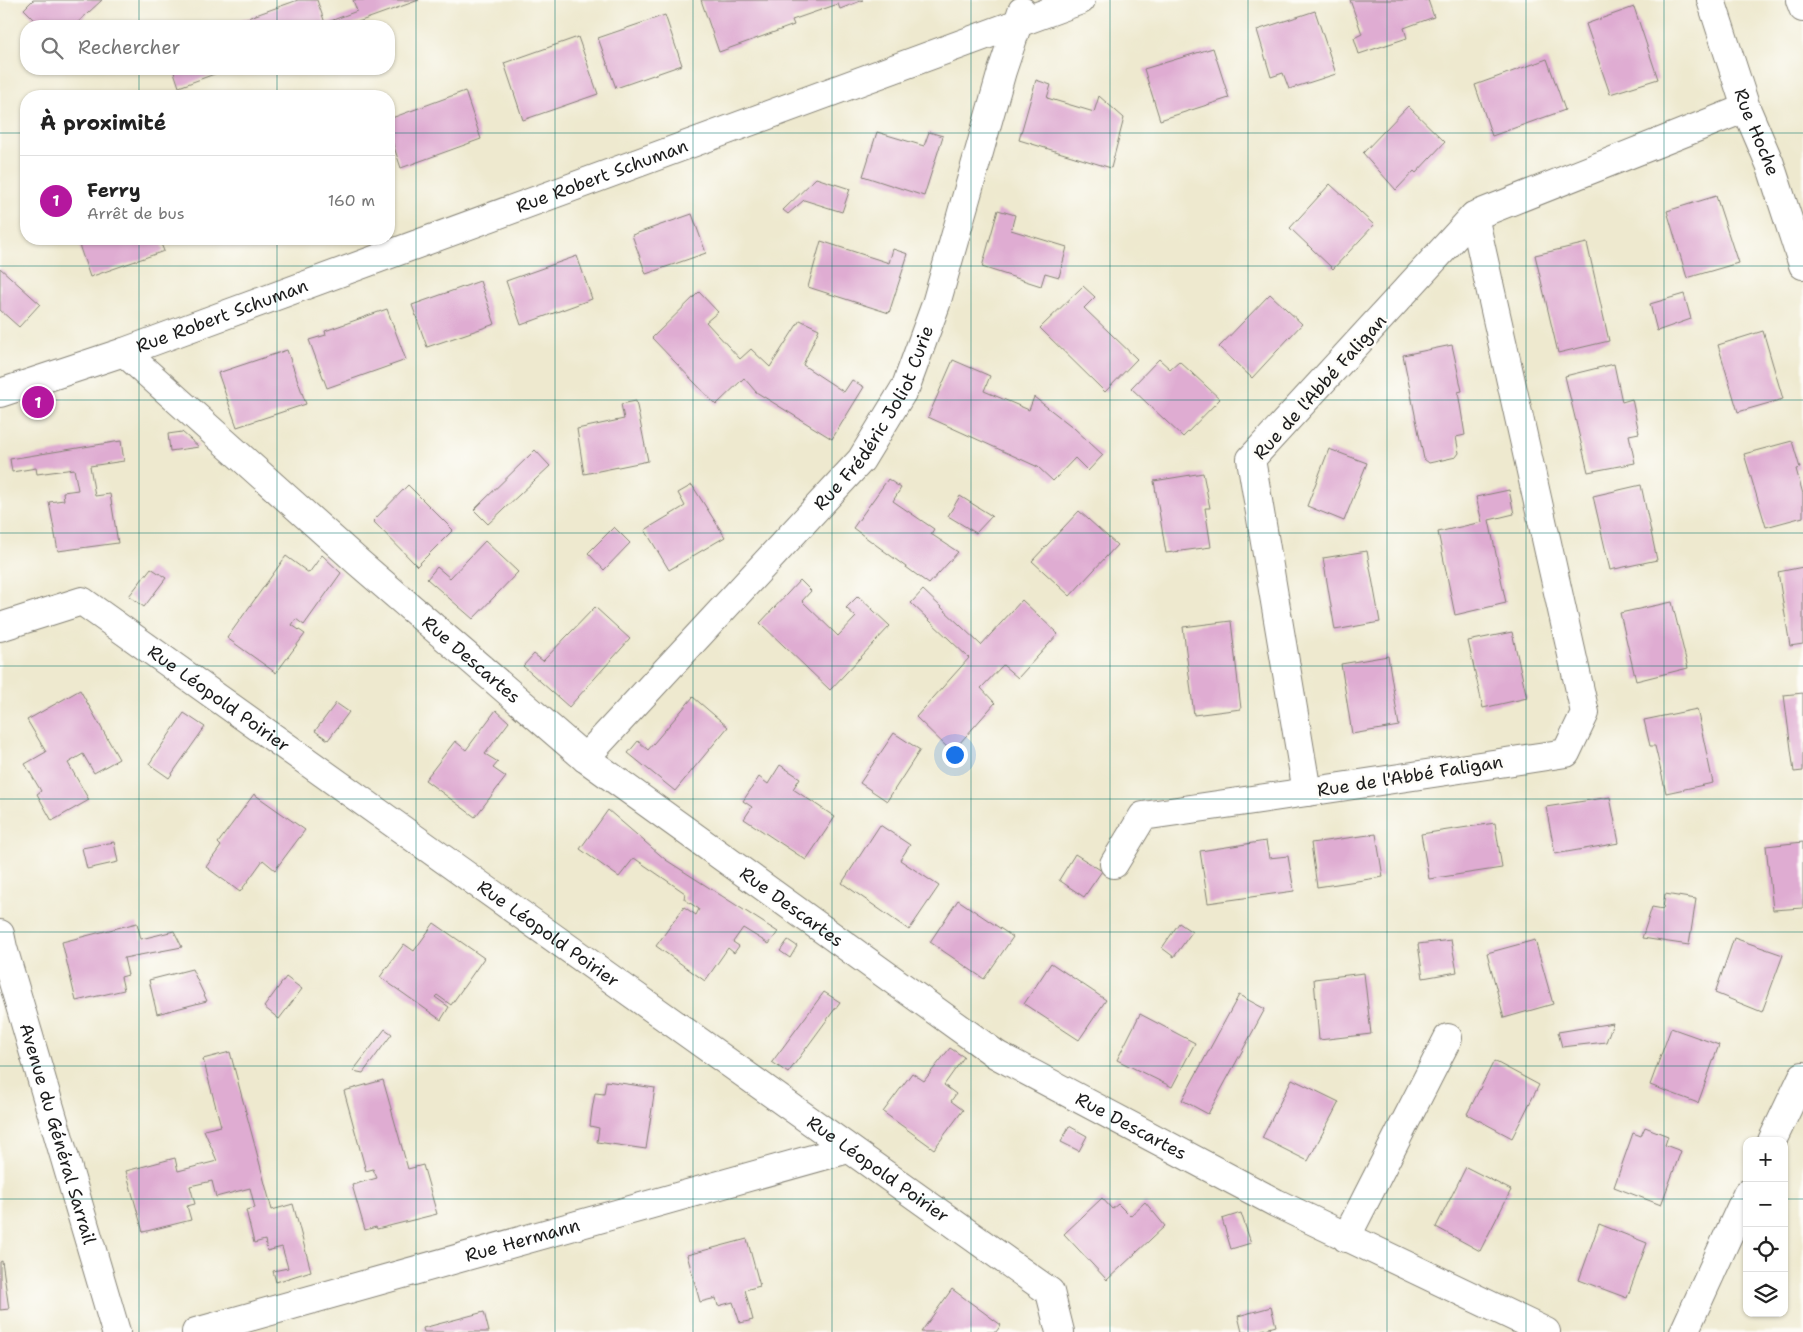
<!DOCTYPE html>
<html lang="fr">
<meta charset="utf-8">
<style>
body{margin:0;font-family:"Shantell Sans",sans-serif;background:#f2f2f2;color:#222}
.controls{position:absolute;right:15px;bottom:15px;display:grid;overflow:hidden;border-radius:10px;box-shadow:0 1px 4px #0004}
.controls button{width:45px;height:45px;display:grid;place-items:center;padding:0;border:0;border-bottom:1px solid #e0e0e0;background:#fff;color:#222;font:25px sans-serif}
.you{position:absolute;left:954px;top:754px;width:18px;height:18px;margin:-12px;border:4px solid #fff;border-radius:50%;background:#1a73e8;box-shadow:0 0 0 8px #1a73e833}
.badge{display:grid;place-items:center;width:32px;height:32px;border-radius:50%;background:#b5179e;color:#fff;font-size:16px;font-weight:700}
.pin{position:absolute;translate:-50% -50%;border:2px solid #fff;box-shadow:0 1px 5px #0006}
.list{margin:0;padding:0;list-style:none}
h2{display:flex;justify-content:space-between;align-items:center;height:65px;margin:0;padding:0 20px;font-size:21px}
h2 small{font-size:16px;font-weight:400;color:#767676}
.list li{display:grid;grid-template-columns:32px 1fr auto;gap:15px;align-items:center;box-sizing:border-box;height:90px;padding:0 20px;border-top:1px solid #e0e0e0}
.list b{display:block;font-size:19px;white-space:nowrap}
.list p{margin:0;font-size:16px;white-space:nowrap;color:#767676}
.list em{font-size:16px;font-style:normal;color:#767676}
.icon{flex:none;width:28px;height:28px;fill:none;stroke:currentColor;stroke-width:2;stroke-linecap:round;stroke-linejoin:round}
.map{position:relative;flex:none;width:1803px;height:1332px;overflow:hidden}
.search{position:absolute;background:#fff;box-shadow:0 1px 4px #0004;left:20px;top:20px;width:375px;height:55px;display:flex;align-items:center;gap:12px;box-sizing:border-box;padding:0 18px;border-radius:20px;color:#767676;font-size:19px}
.panel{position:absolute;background:#fff;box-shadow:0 1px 4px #0004;left:20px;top:90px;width:375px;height:155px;border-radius:20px}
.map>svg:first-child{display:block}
.building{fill:#dfacd2}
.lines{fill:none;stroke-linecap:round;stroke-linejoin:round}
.minor-casing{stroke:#858276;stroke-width:30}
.minor{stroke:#fff;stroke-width:28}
.grid{fill:none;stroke:#0f766e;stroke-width:1;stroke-opacity:0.55}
.labels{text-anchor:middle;stroke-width:5;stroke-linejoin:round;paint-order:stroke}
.street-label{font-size:18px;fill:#1c1c1c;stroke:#fdfcf7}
</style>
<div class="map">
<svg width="1803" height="1332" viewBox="0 0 1803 1332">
<rect width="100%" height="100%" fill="#fdfcf7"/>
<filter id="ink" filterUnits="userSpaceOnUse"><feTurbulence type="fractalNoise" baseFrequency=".02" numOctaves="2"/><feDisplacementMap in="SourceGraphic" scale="10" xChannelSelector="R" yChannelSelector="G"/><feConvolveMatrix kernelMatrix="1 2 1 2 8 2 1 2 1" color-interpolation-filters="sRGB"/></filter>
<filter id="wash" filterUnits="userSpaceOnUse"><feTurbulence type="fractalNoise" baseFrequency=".0096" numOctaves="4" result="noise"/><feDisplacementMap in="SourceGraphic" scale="20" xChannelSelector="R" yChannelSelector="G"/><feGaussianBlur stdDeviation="1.12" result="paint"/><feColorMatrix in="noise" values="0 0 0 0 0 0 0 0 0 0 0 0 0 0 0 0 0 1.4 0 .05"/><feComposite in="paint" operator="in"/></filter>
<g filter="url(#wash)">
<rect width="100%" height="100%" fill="#eee9cf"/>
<g id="blocks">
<g class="building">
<path d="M33 0H102L74 26H41L24 9Z"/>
<path d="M298 0H317L325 23 357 11 353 0H419L347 26H225Z"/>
<path d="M701 0H863L840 9 838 4 792 20 794 25 719 52Z"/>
<path d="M1350 0H1428L1434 17 1404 28 1407 38 1359 54 1354 38 1362 34Z"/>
<path d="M1634 7 1658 79 1610 94 1586 24Z"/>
<path d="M1315 11 1336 74 1289 89 1283 73 1271 77 1257 30Z"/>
<path d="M665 15 682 65 616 88 598 38Z"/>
<path d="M578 37 598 94 523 120 504 63Z"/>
<path d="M1213 48 1229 98 1160 120 1144 69Z"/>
<path d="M1547 59 1565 110 1492 136 1475 85Z"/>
<path d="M173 69H228L179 87Z"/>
<path d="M1036 80 1051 85 1047 98 1094 112 1099 96 1124 118 1111 168 1019 140Z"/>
<path d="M465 91 481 139 401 168 389 132V119Z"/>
<path d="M1408 106 1445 142 1416 173 1414 171 1396 190 1363 153Z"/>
<path d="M877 132 924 146 929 132 943 136 924 196 863 176Z"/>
<path d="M816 178 850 189 842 212 804 200 788 214 783 210Z"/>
<path d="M1330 184 1374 225 1333 269 1290 228Z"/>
<path d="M1716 196 1738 263 1687 278 1667 211Z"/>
<path d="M998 210 1015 215 1011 230 1067 247 1059 277 1045 273 1041 286 982 267Z"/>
<path d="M692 214 706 253 646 274 632 235Z"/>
<path d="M77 239H176L161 244 164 251 90 277Z"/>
<path d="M821 241 889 263 893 249 908 254 889 313 808 287Z"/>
<path d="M1587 243 1609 341 1558 353 1535 255Z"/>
<path d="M577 256 592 299 521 325 506 281Z"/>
<path d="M0 268 40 304 19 327 0 310Z"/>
<path d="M480 281 495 324 427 347 412 305Z"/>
<path d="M1083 286 1095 297 1084 308 1137 359 1105 392 1040 328Z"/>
<path d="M699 292 718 312 706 322 740 359 751 349 770 367 800 320 819 329 803 365 844 392 852 380 864 387 832 439 756 392 744 378 716 405 652 338Z"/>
<path d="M1270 294 1302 324 1252 378 1219 347Z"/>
<path d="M1684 294 1691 319 1657 331 1650 304Z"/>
<path d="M387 309 406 360 327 388 309 340 326 335 325 331Z"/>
<path d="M1763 331 1783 399 1738 412 1718 345Z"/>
<path d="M1452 345 1462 391 1458 392 1465 435 1456 437 1459 453 1456 457 1429 463 1424 459 1403 355Z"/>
<path d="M287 350 306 404 237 427 218 373Z"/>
<path d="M1159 359 1170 369 1179 361 1220 399 1183 437 1131 388Z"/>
<path d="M953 360 990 376 984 391 1029 410 1034 397 1074 428 1103 455 1088 471 1075 458 1053 481 1038 467 928 417Z"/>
<path d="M1614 364 1622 402 1632 399 1639 433 1629 435 1635 463 1588 472 1565 376Z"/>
<path d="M636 401 648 461 584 474 577 429 624 419 621 404Z"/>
<path d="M182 432 199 447 170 451 168 434Z"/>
<path d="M121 441 124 461 90 466 95 496 110 494 118 543 58 551 49 502 64 500 63 492 78 490 74 469 37 474 36 468 12 472 10 459Z"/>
<path d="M1792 441 1800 468 1796 469 1803 494V517L1766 527 1744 454Z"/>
<path d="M1329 449 1367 463 1344 521 1307 506Z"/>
<path d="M535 450 550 466 488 524 474 510Z"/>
<path d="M1203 473 1210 508H1205L1211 547 1166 553 1154 481Z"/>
<path d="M888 479 901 488 893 501 934 529 931 534 958 552 929 584 853 528Z"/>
<path d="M408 485 453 530 417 566 373 521Z"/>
<path d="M692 485 725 537 669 570 645 530 685 506 678 493Z"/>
<path d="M1641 485 1657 560 1610 570 1593 496Z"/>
<path d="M1509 490 1514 514 1489 520 1506 603 1455 615 1438 532 1482 522 1476 497Z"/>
<path d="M960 496 992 516 976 533 948 516Z"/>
<path d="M1079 511 1117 545 1070 596 1032 561Z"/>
<path d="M614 527 630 543 604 570 588 553Z"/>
<path d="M485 541 518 572 473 619 427 579 437 567 450 578Z"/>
<path d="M1367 551 1380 622 1335 630 1323 558Z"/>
<path d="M322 555 341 573 304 625 296 619 292 625 305 634 276 673 227 638 286 556 309 573Z"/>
<path d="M1803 567V644L1790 646 1778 572Z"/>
<path d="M151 568 166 578 144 607 129 596Z"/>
<path d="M800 580 811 591 802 601 838 636 856 617 846 608 858 596 890 626 830 690 760 623Z"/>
<path d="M923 590 981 645 1022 600 1058 634 1018 678 1003 665 981 688 995 703 952 752 916 717 969 658 911 603Z"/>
<path d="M1672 602 1688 668 1636 681 1620 613Z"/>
<path d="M595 607 630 639 569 707 523 666 534 654 543 661Z"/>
<path d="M1231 621 1241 709 1194 715 1183 627Z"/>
<path d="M1512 632 1527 698 1483 708 1468 641Z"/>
<path d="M1388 656 1399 726 1352 734 1341 664Z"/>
<path d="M80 690 119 759 94 773 83 754 68 763 89 800 52 821 37 794 41 791 25 764 46 752 27 720Z"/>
<path d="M1803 693V771L1794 772 1784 695Z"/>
<path d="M693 697 728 727 675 791 628 753 638 741 648 750Z"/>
<path d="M336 703 349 712 328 740 315 731Z"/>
<path d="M1697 709 1713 783 1666 793 1655 746H1650L1644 720Z"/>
<path d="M496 710 509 722 485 754 498 762 493 768 506 777 475 817 425 780 455 741 466 750Z"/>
<path d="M184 713 205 727 169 778 149 764Z"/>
<path d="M894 733 920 750 887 801 860 783Z"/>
<path d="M780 765 800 778 793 789 835 817 806 860 744 819 752 807 743 801 759 777 768 784Z"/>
<path d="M254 794 305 830 275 870 263 860 240 892 206 867 221 846 218 843Z"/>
<path d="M1610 797 1619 843 1555 854 1546 807Z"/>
<path d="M608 810 666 860 778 932 769 944 743 928 733 942 739 946 734 953 728 948 705 981 656 946 684 907 696 915 699 909 684 899 685 893 634 858 619 877 580 849Z"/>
<path d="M1495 823 1502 868 1429 879 1421 834Z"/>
<path d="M880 825 910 845 900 860 939 886 909 930 842 883Z"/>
<path d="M1376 834 1383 877 1317 887 1311 843Z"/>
<path d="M1266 841 1269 858 1288 856 1294 891 1208 903 1200 851Z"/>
<path d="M114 842 118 862 87 869 82 848Z"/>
<path d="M1803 842V908L1773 910 1766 846Z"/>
<path d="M1075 854 1102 871 1084 897 1059 880Z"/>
<path d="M1665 894 1696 899 1689 945 1642 938 1652 907 1663 909Z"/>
<path d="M958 900 1013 937 984 979 930 942Z"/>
<path d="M137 923 141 939 174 931 182 947 124 958 128 975 121 977 124 990 76 1001 62 942Z"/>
<path d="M434 923 484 958 451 1005 437 995 435 997 449 1007 441 1020 380 977 404 944 414 951Z"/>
<path d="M1179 923 1192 932 1174 957 1162 948Z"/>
<path d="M1734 938 1783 955 1762 1012 1715 993Z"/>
<path d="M788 940 797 946 790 958 780 951Z"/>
<path d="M1451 940 1457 972 1423 978 1418 944Z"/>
<path d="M1535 940 1553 1004 1504 1018 1487 953Z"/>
<path d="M1051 963 1106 1000 1079 1040 1024 1004Z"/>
<path d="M192 969 207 1001 157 1014 149 980Z"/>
<path d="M1364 973 1371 1034 1319 1040 1314 979Z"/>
<path d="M286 977 302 989 279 1019 264 1007Z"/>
<path d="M824 992 840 1002 788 1073 772 1062Z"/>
<path d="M1239 995 1265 1009 1208 1114 1182 1100Z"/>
<path d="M1140 1014 1195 1043 1172 1087 1117 1060Z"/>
<path d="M1613 1023 1606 1042 1562 1047 1558 1032Z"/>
<path d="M1671 1028 1719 1045 1698 1103 1650 1085Z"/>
<path d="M385 1029 392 1034 363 1073 353 1071Z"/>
<path d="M950 1048 964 1057 944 1085 956 1094 951 1101 963 1110 934 1149 883 1112 912 1073 924 1081Z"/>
<path d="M230 1052 272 1210 293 1204 311 1271 276 1282 273 1271 288 1268 282 1247 267 1251 265 1240 254 1243 246 1210 255 1208 250 1188 216 1197 212 1181 190 1186 195 1204 187 1206 191 1220 143 1232 126 1171 175 1158 178 1171 217 1161 204 1130 221 1126 203 1059Z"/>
<path d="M1494 1061 1539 1085 1512 1138 1467 1114Z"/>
<path d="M1292 1079 1339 1102 1308 1161 1262 1138Z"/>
<path d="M383 1080 408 1169 423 1165 437 1214 377 1229 376 1227 365 1230 352 1185 377 1178 373 1169 366 1171 344 1091Z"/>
<path d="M606 1081 655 1088 646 1149 597 1142 599 1128 590 1126 592 1110 595 1093 604 1094Z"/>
<path d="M1069 1126 1087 1136 1079 1151 1061 1142Z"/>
<path d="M1645 1127 1668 1136 1665 1145 1681 1151 1661 1205 1614 1187 1633 1133 1641 1136Z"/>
<path d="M1466 1167 1511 1190 1480 1251 1436 1227Z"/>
<path d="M1102 1198 1112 1209 1118 1204 1130 1216 1145 1202 1165 1226 1107 1280 1064 1234Z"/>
<path d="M1241 1213 1251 1243 1231 1249 1222 1219Z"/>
<path d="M1599 1224 1647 1243 1627 1298 1579 1280Z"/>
<path d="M747 1239 760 1286 745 1290 753 1320 740 1323 733 1302 718 1306 716 1298 700 1302 687 1255Z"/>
<path d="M2 1261 9 1309 0 1310V1262Z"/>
<path d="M952 1289 1001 1325 996 1332H921Z"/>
<path d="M1271 1307 1276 1326 1255 1332H1242L1238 1316Z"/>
<path d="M484 1312 489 1332H424L423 1328Z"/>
</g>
</g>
</g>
<g filter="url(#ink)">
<use href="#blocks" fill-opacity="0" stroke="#858276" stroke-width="1"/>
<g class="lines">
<g class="minor-casing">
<g id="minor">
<path id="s1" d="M1711 0 1746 108 1770 164 1803 265"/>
<path d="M1800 0 1803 8"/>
<path d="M1474 216 1585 713 1566 753 1307 792 1251 459Z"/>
<path d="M1474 216 1746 108"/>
<path id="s2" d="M124 352 358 562 585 758 997 1055 1276 1203 1546 1332"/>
<path id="s3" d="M0 393 124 352 1081 0"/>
<path id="s4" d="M0 627 82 601 1050 1292 1060 1332"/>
<path id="s5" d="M585 758 861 460 906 386 936 304 1002 71 1022 11"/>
<path d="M1114 864 1143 816 1307 792"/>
<path id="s6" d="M0 934 3 948 116 1332"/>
<path d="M1772 1141 1803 1076"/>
<path d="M1346 1238 1448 1038"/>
<path id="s7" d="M196 1332 848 1149"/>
<path d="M1684 1332 1747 1194"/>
</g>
</g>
<use href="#minor" class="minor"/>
</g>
</g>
<path class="grid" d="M139 0V26M277 0V26M416 0V1332M555 0V1332M693 0V1332M832 0V1332M971 0V1332M1110 0V1332M1248 0V1332M1387 0V1332M1526 0V1332M1664 0V1332M139 69V96M277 69V96M0 133H26M389 133H1803M139 239V1332M277 239V1332M0 266H1803M0 400H1803M0 533H1803M0 666H1803M0 799H1803M0 932H1803M0 1066H1803M0 1199H1747M1784 1199H1803"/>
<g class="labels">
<g class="street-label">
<text dy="6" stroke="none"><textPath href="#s1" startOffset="140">Rue Hoche</textPath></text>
<text dy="6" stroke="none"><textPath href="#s3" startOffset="640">Rue Robert Schuman</textPath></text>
<text dy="6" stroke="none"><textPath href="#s3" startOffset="235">Rue Robert Schuman</textPath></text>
<text transform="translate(1320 387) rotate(-48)" y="6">Rue de l'Abbé Faligan</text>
<text dy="6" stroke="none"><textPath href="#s5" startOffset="449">Rue Frédéric Joliot Curie</textPath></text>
<text dy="6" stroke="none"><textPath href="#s2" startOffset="464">Rue Descartes</textPath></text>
<text dy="6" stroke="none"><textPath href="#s4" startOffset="254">Rue Léopold Poirier</textPath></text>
<text transform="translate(1410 776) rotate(-9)" y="6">Rue de l'Abbé Faligan</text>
<text dy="6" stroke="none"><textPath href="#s2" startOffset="869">Rue Descartes</textPath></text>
<text dy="6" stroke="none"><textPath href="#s4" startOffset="659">Rue Léopold Poirier</textPath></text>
<text dy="6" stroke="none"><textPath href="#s2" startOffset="1274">Rue Descartes</textPath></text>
<text dy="6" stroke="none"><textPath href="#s6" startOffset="208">Avenue du Général Sarrail</textPath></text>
<text dy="6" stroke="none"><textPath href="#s4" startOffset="1064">Rue Léopold Poirier</textPath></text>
<text dy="6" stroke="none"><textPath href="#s7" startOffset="339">Rue Hermann</textPath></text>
</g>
</g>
</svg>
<div class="controls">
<button>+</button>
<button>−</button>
<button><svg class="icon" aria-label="locate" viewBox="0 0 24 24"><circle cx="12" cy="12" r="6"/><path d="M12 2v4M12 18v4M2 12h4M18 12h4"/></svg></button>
<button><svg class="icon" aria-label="layers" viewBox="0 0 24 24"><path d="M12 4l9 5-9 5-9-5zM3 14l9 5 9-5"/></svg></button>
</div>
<div class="you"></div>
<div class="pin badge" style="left:38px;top:402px">1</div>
<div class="search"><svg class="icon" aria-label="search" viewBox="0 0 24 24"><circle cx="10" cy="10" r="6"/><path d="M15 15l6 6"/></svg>Rechercher</div>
<section class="panel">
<h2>À proximité<small></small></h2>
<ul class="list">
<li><span class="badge">1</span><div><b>Ferry</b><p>Arrêt de bus</p></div><em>160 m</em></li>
</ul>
</section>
</div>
